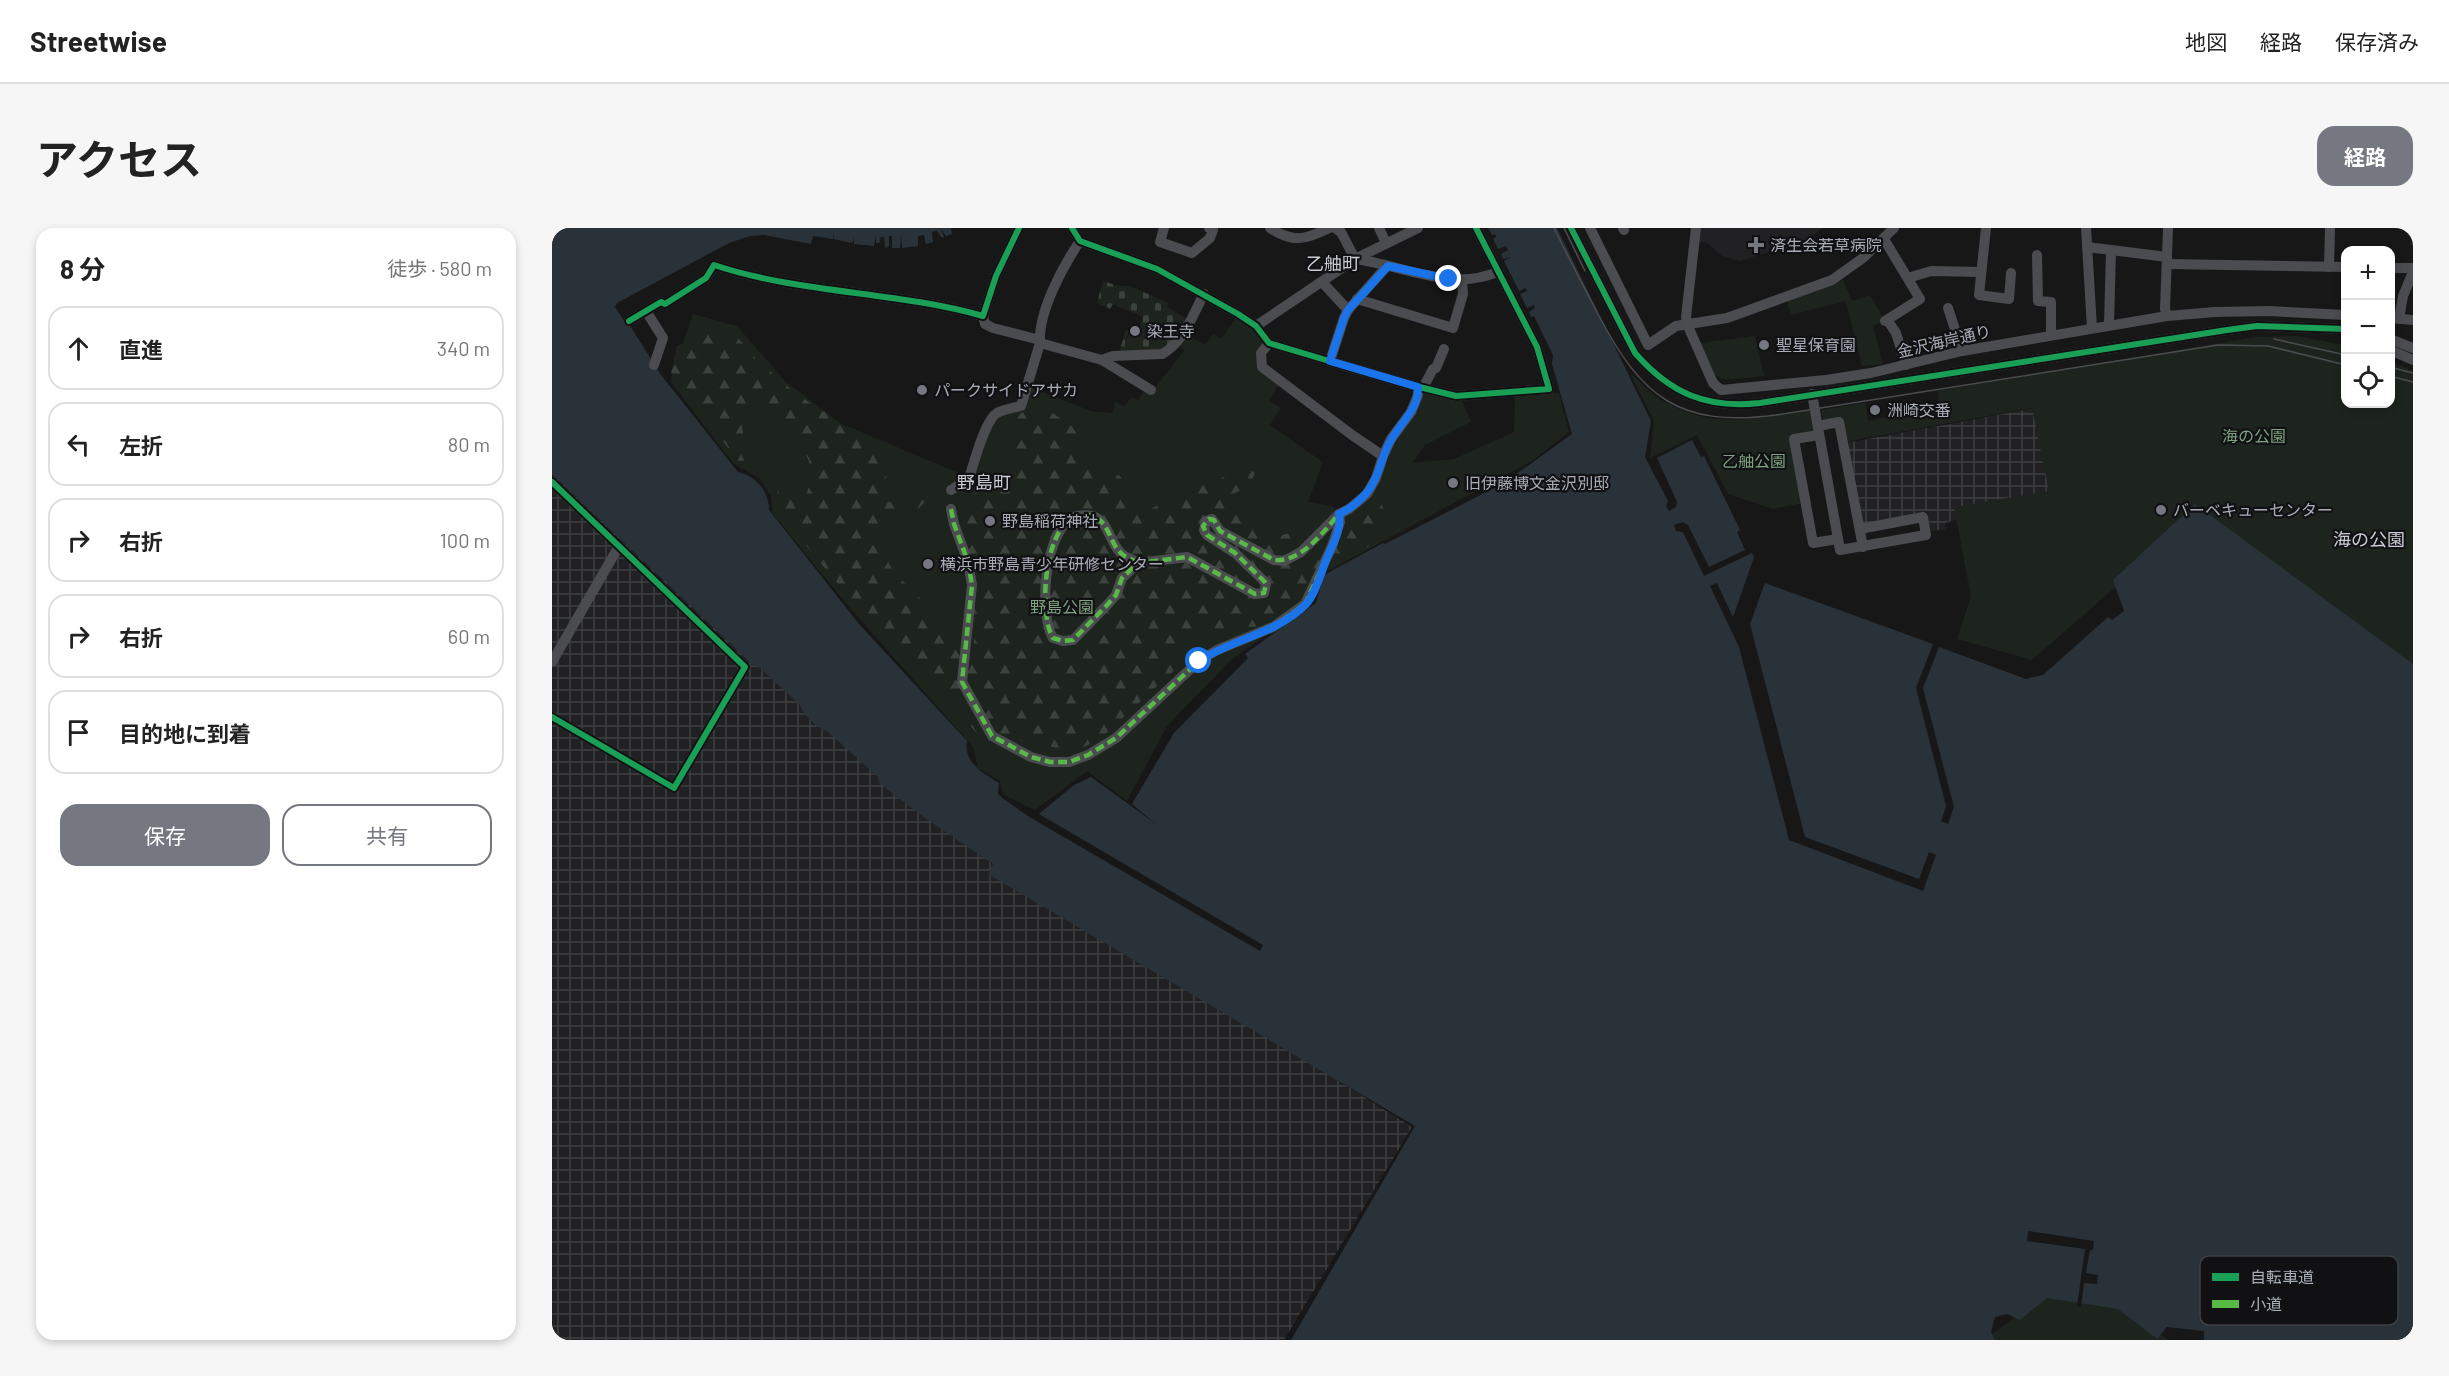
<!DOCTYPE html>
<html lang="ja">
<meta charset="utf-8">
<style>
body{margin:0;font-family:Barlow,"Noto Sans JP",sans-serif;background:#f6f6f6;color:#222}
.controls{position:absolute;right:18px;top:18px;display:grid;overflow:hidden;border-radius:12px;box-shadow:0 3px 9px #0003}
.controls button{width:54px;height:54px;display:grid;place-items:center;padding:0;border:0;border-bottom:2px solid #e0e0e0;background:#fff;color:#222;font:30px sans-serif}
.stop{position:absolute;width:18px;height:18px;margin:-14px;border:4px solid #1a73e8;border-radius:50%;background:#fff}
.stop.end{background:#1a73e8;border-color:#fff;box-shadow:0 2px 6px #0008}
.list{margin:0;padding:0;list-style:none}
h2{display:flex;justify-content:space-between;align-items:center;height:78px;margin:0;padding:0 24px;font-size:26px}
h2 small{font-size:20px;font-weight:400;color:#767676}
.list li{display:grid;grid-template-columns:39px 1fr auto;gap:18px;align-items:center;box-sizing:border-box;height:84px;margin:0 12px 12px;padding:0 12px;border:2px solid #e0e0e0;border-radius:18px}
.list b{display:block;font-size:22px;white-space:nowrap}
.list em{font-size:20px;font-style:normal;color:#767676}
.actions{display:flex;gap:12px;padding:18px 24px}
.actions a{flex:1;padding:14px 0;border:2px solid #757880;border-radius:18px;text-align:center;font-size:21px;color:#757880}
.actions .main{background:#757880;color:#fff}
.icon{flex:none;width:33px;height:33px;fill:none;stroke:currentColor;stroke-width:2;stroke-linecap:round;stroke-linejoin:round}
.map{position:relative;flex:none;width:1861px;height:1112px;overflow:hidden;border-radius:18px}
header{display:flex;align-items:center;gap:36px;box-sizing:border-box;height:84px;padding:0 30px;background:#fff;border-bottom:2px solid #e0e0e0}
header strong{font-size:28px}
nav{display:flex;gap:33px;margin-inline-start:auto;font-size:21px}
.intro{display:flex;align-items:center;justify-content:space-between;box-sizing:border-box;height:144px;padding:0 36px}
h1{margin:0;font-size:42px}
.button{padding:15px 27px;border-radius:18px;background:#757880;color:#fff;font-size:21px;font-weight:700}
main{display:flex;gap:36px;padding:0 36px}
aside{flex:1;background:#fff;border-radius:18px;box-shadow:0 3px 9px #0003}
.map>svg:first-child{display:block}
.built{fill:#212123}
.industrial{fill:url(#industrial-grid)}
.green{fill:#1d241e}
.forest{fill:url(#forest-firs)}
.cemetery{fill:url(#cemetery-stones)}
.water{fill:#2a3239}
.pier{fill:#171717}
.lines{fill:none;stroke-linecap:round;stroke-linejoin:round}
.minor{stroke:#4b4c50;stroke-width:10}
.tram{stroke:#4b4c4f;stroke-width:1.5}
.quiet{stroke:#58b947;stroke-width:4.5;stroke-dasharray:9 4.5;stroke-linecap:butt}
.cycleway-casing{stroke:#111113;stroke-width:10}
.cycleway{stroke:#1a9f57;stroke-width:6}
.route{stroke:#1a73e8;stroke-width:8}
.poi-dot{fill:#757880;stroke:#111113;stroke-width:2}
.labels{text-anchor:middle;stroke-width:4.5;stroke-linejoin:round;paint-order:stroke}
.poi-label{font-size:16px;fill:#a8adb8;stroke:#111113;text-anchor:start}
.street-label{font-size:16px;fill:#a8adb8;stroke:#111113}
.park-label{font-size:16px;fill:#7fa381;stroke:#111113}
.neighbourhood-label{font-size:18px;fill:#c9ccd4;stroke:#111113}
.key{fill:#111113;stroke:#3e4045;stroke-width:1.5}
.key-label{font-size:16px;fill:#a8adb8}
</style>
<header>
<strong>Streetwise</strong>
<nav><a>地図</a><a>経路</a><a>保存済み</a></nav>
</header>
<div class="intro"><h1>アクセス</h1><a class="button">経路</a></div>
<main>
<aside>
<h2>8 分<small>徒歩 · 580 m</small></h2>
<ul class="list">
<li><svg class="icon" aria-label="ahead" viewBox="0 0 24 24"><path d="M12 20V5M6 11l6-6 6 6"/></svg><div><b>直進</b></div><em>340 m</em></li>
<li><svg class="icon" aria-label="left" viewBox="0 0 24 24"><path d="M17 20v-9H6M10 6l-5 5 5 5"/></svg><div><b>左折</b></div><em>80 m</em></li>
<li><svg class="icon" aria-label="right" viewBox="0 0 24 24"><path d="M7 20v-9h11M14 6l5 5-5 5"/></svg><div><b>右折</b></div><em>100 m</em></li>
<li><svg class="icon" aria-label="right" viewBox="0 0 24 24"><path d="M7 20v-9h11M14 6l5 5-5 5"/></svg><div><b>右折</b></div><em>60 m</em></li>
<li><svg class="icon" aria-label="arrive" viewBox="0 0 24 24"><path d="M6 21V4h12l-3 4 3 4H6"/></svg><div><b>目的地に到着</b></div></li>
</ul>
<div class="actions"><a class="main">保存</a><a>共有</a></div>
</aside>
<div class="map">
<svg width="1861" height="1112" viewBox="0 0 1861 1112">
<defs>
<pattern id="industrial-grid" width="8" height="8" patternUnits="userSpaceOnUse" patternTransform="scale(1.5)"><rect width="8" height="8" fill="#212123"/><path d="M0 4h8M4 0v8" fill="none" stroke="#3e3f41"/></pattern>
<pattern id="forest-firs" width="22" height="20" patternUnits="userSpaceOnUse" patternTransform="scale(1.5)"><rect width="22" height="20" fill="#1d241e"/><path d="M5 1l3.5 6h-7zM16 11l3.5 6h-7z" fill="#3b413d"/></pattern>
<pattern id="cemetery-stones" width="16" height="16" patternUnits="userSpaceOnUse" patternTransform="scale(1.5)"><rect width="16" height="16" fill="#1d241e"/><path d="M2 7V4a2 2 0 0 1 4 0v3zM10 15v-3a2 2 0 0 1 4 0v3z" fill="#3b413d"/></pattern>
</defs>
<rect width="100%" height="100%" fill="#171717"/>
<path class="built" d="M1148 0H1270L1244 21 1229 20 1188 33 1170 28 1154 14H1146Z"/>
<g class="industrial">
<path d="M1484 180 1499 264 1393 295 1394 301 1379 303 1375 283 1309 296 1294 215Z"/>
<path d="M0 245 440 636 860 899 732 1112H0Z"/>
</g>
<g class="green">
<path d="M1291 52 1300 73 1318 67 1333 93 1321 98 1331 136 1310 138 1294 73 1239 87 1235 73Z"/>
<path d="M141 86 185 98 234 154 290 196 419 250 443 189 469 180 477 159 539 183 561 185 563 173 572 179 579 169 586 172 594 160 601 162 633 122 628 118 634 106 653 117 661 106 669 111 685 88 702 101 713 116 709 141 728 155 717 172 729 180 718 197 771 234 756 274 780 278 793 288 824 261 839 221 871 165 909 171 919 194 873 217 860 235 902 231 962 204 963 168 1007 165 1017 204 980 233 772 345 760 375 679 432 615 498 575 573 535 543 483 582 451 566 448 553 426 540 421 519 292 373 221 286 219 268 207 250 182 236 118 153Z"/>
<path d="M1203 108 1212 148 1173 152 1163 147 1148 115Z"/>
<path d="M1744 108 1793 117 1794 176H1838L1839 133 1861 143V460L1645 288 1480 432 1405 411 1419 368 1402 279 1497 263 1480 180 1292 214 1288 193 1272 195 1269 182 1313 175 1316 193 1387 178 1386 163 1703 109Z"/>
<path d="M1078 145C1087 153 1096 163 1106 170 1159 203 1202 191 1259 182L1263 205 1238 210 1251 275 1221 281 1176 266 1145 207 1098 230 1102 193Z"/>
<path d="M1495 1065 1569 1077 1616 1112H1432Z"/>
</g>
<path class="forest" d="M180 103 204 131 246 167 277 187 299 207 338 224 330 272 341 275 367 261 377 270 365 282 332 292 324 312 341 343 390 393 398 418 421 422 424 394 416 370 400 337 416 322 409 285 412 271 435 258 461 248 471 236 457 215 461 196 469 185 495 181 525 202 534 233 568 248 593 284 627 266 693 241 703 244 699 257 677 268C691 285 711 292 727 308L770 296 803 303 798 288 820 273 830 277 834 290 821 316 766 342 754 371 739 383 712 398 643 402 630 406 629 436 550 509 527 522 491 518 463 511 431 512 376 450 352 418 340 416 302 375 237 297 226 269 224 253 234 258 252 271C276 224 231 201 199 174L187 182 196 232 187 233 143 179 119 145 125 118 153 106Z"/>
<path class="cemetery" d="M551 53 567 58H578L616 75 615 79 635 91 625 114 611 123 567 125 574 101 585 105 591 89 561 76 558 81 545 75Z"/>
<path class="water" d="M0 0H399L400 6 394 8 389 1 392 9 390 10 385 3 380 4 381 14 374 16 372 7 366 8V18L350 20 349 8 348 20H340V8H337V19L333 20 332 9H329L327 15H324V7L322 18 302 16V10L300 15 282 11V7L281 11 261 8 259 16 212 7 198 8 177 15 65 75 63 79 73 94 77 96 109 147 186 244C204 248 217 263 217 282L307 396 415 513C411 534 432 546 447 555L446 566 450 570 479 590 708 723 711 717 487 586 522 557 539 549 604 596 580 576 622 505 696 430 693 426 764 375 772 347 831 315 833 316 942 260V258L963 247 1020 206 1000 136 1001 127 982 88 979 89 977 84 983 80 982 77 975 80 968 66 975 63 973 60 967 63 952 33 959 29 951 31 949 26 956 22 954 18 946 21 941 11 944 9 943 6 940 7 936 0H1005L1099 193 1093 229 1116 273 1114 278 1117 283 1124 279 1125 274 1105 230 1140 212 1149 229 1152 228 1188 302 1185 304 1193 322 1157 339 1136 297 1131 294 1122 297 1124 303 1131 304 1152 348 1200 325 1202 329 1181 389 1165 355 1158 358 1187 419 1237 612 1371 663 1384 627 1377 624 1367 651 1253 609 1198 396 1213 355 1381 416 1364 460 1394 578 1389 593 1396 596 1402 579 1371 460 1387 419 1474 451 1491 447 1556 389 1560 392 1572 383 1561 352 1643 276 1861 436V1112H1652V1103L1615 1099 1605 1111 1566 1081 1495 1070 1468 1092 1455 1086 1443 1089 1439 1104 1443 1112H739L863 898 436 646 441 636 373 590 327 555 326 549 275 503C265 500 251 487 248 477L206 438H202L0 246Z"/>
<path class="pier" d="M1476 1003 1542 1013 1541 1022H1538L1534 1045 1546 1047 1545 1056 1532 1055 1529 1078H1525L1533 1021 1475 1013Z"/>
<g class="lines">
<g class="minor">
<path d="M520 0 528 13 605 41 686 86 704 98 717 115 851 155 904 168 997 161 985 119 924 0"/>
<path d="M612 0 608 14 640 25 658 10 661 2 657 0"/>
<path d="M718 0C741 15 753 12 777 0"/>
<path d="M783 0 789 4 803 31C850 37 900 64 945 44"/>
<path d="M827 0 834 15"/>
<path d="M1019 0 1083 125C1118 165 1154 181 1208 175L1675 102 1705 98 1794 101"/>
<path d="M1038 0 1096 117 1124 98 1175 90 1280 52 1311 30 1342 0"/>
<path d="M1071 0 1072 2"/>
<path d="M1144 0 1134 89 1135 96 1161 155 1169 162 1274 152 1319 145 1410 123 1615 88 1663 84 1717 83 1794 87"/>
<path d="M1434 0 1427 67 1457 71 1459 45"/>
<path d="M1534 0 1540 100"/>
<path d="M1332 11 1368 71 1333 93"/>
<path d="M1535 19 1615 29"/>
<path d="M1485 27 1486 73 1499 74V107"/>
<path d="M1615 36 1794 39"/>
<path d="M1777 39 1778 0"/>
<path d="M1838 40H1861"/>
<path d="M1356 50 1379 43 1429 44"/>
<path d="M770 54 796 82"/>
<path d="M805 71 901 100 911 66 910 52"/>
<path d="M1396 80 1410 123"/>
<path d="M94 83 111 110 102 137"/>
<path d="M431 88 433 96 441 100 488 112"/>
<path d="M1615 88 1613 81 1616 0"/>
<path d="M1838 90 1861 92"/>
<path d="M1847 91 1851 68 1861 44"/>
<path d="M77 93 109 74 113 76 154 50 162 37C249 66 343 63 431 88L444 48 467 0"/>
<path d="M1336 93 1344 105 1354 137"/>
<path d="M1557 97 1559 22"/>
<path d="M704 98 803 31 866 0"/>
<path d="M1838 111 1861 120"/>
<path d="M488 115 550 132 599 162"/>
<path d="M717 115 709 125 710 139 800 207 831 228"/>
<path d="M1838 122 1861 132"/>
<path d="M550 132 561 128 610 126C632 114 640 88 652 66"/>
<path d="M778 133 792 90 796 82 835 38"/>
<path d="M871 160 881 141 884 140 892 121"/>
<path d="M1260 166 1288 322 1374 307 1371 289 1308 301"/>
<path d="M1266 198 1287 194 1311 319"/>
<path d="M1267 207 1242 211 1261 315 1286 311"/>
<path d="M0 254 193 439 122 560 0 489"/>
<path d="M399 262 415 252 418 247C423 232 433 192 445 185 452 181 461 180 469 178L488 115C486 84 511 38 528 13"/>
<path d="M399 281 402 296 416 334 420 357 410 454 440 508 479 529 498 534H517L536 527 564 510 647 433 665 422 721 399 753 376 780 318 788 294 787 286"/>
<path d="M586 335C581 331 574 330 570 326 558 317 558 296 543 289 538 286 531 287 525 288 492 297 486 386 501 410L511 413 521 412 556 376 564 367 570 350 586 335 635 329 703 366 712 365 714 356 712 353 683 325 655 307 652 302 654 293 660 291 668 303 722 332 732 333 749 324 787 286 797 281 815 266 824 250 831 228 839 211 859 184 866 167V159"/>
<path d="M0 434 67 318"/>
</g>
<g class="tram">
<path d="M1002 0C1016 29 1031 57 1046 86 1089 169 1127 200 1224 187L1666 117 1716 118 1794 137"/>
<path d="M1012 0 1033 43"/>
<path d="M1722 111 1794 127"/>
<path d="M1838 139 1861 145"/>
<path d="M1838 148 1861 154"/>
</g>
<g class="quiet">
<path d="M399 281 402 296 416 334 420 357 410 454 440 508 479 529 498 534H517L536 527 564 510 647 433 665 422 721 399 753 376 780 318 788 294 787 286"/>
<path d="M586 335C581 331 574 330 570 326 558 317 558 296 543 289 538 286 531 287 525 288 492 297 486 386 501 410L511 413 521 412 556 376 564 367 570 350 586 335 635 329 703 366 712 365 714 356 712 353 683 325 655 307 651 298 657 291 662 292 668 303 722 332C749 335 771 304 787 286"/>
</g>
<g class="cycleway-casing">
<g id="cycleway">
<path d="M520 0 528 13 605 41 686 86 704 98 717 115 851 155 904 168 997 161 985 119 924 0"/>
<path d="M1019 0 1083 125C1118 165 1154 181 1208 175L1675 102 1705 98 1794 101"/>
<path d="M77 93 109 74 113 76 154 50 162 37C249 66 343 63 431 88L444 48 467 0"/>
<path d="M0 254 193 439 122 560 0 489"/>
</g>
</g>
<use href="#cycleway" class="cycleway"/>
</g>
<g class="lines">
<path class="route" d="M647 433C680 411 725 406 754 376 764 365 769 344 775 330 781 316 790 300 787 286 798 281 808 273 816 263 828 248 829 228 839 212 849 194 867 181 866 159L778 133 792 90 796 82 836 38 897 51"/>
</g>
<g class="poi-dot">
<path d="M1201 8h6v6h6v6h-6v6h-6v-6h-6v-6h6z"/>
<circle cx="583" cy="103" r="6"/>
<circle cx="1212" cy="117" r="6"/>
<circle cx="370" cy="162" r="6"/>
<circle cx="1323" cy="182" r="6"/>
<circle cx="901" cy="255" r="6"/>
<circle cx="1609" cy="282" r="6"/>
<circle cx="438" cy="293" r="6"/>
<circle cx="376" cy="336" r="6"/>
</g>
<g class="labels">
<g class="poi-label">
<text x="1218" y="23">済生会若草病院</text>
<text x="595" y="109">染王寺</text>
<text x="1224" y="123">聖星保育園</text>
<text x="382" y="168">パークサイドアサカ</text>
<text x="1335" y="188">洲崎交番</text>
<text x="913" y="261">旧伊藤博文金沢別邸</text>
<text x="1621" y="288">バーベキューセンター</text>
<text x="450" y="299">野島稲荷神社</text>
<text x="388" y="342">横浜市野島青少年研修センター</text>
</g>
<g class="street-label">
<text transform="translate(1392 113) rotate(-13)" y="6">金沢海岸通り</text>
</g>
<g class="park-label">
<text x="1702" y="214">海の公園</text>
<text x="1202" y="239">乙舳公園</text>
<text x="510" y="385">野島公園</text>
</g>
<g class="neighbourhood-label">
<text x="781" y="42">乙舳町</text>
<text x="432" y="261">野島町</text>
<text x="1817" y="318">海の公園</text>
</g>
</g>
<rect x="1648" y="1028" width="198" height="69" rx="9" class="key"/>
<rect x="1660" y="1045" width="27" height="8" fill="#1a9f57"/>
<rect x="1660" y="1072" width="27" height="8" fill="#58b947"/>
<g class="key-label">
<text x="1698" y="1055">自転車道</text>
<text x="1698" y="1082">小道</text>
</g>
</svg>
<div class="controls">
<button>+</button>
<button>−</button>
<button><svg class="icon" aria-label="locate" viewBox="0 0 24 24"><circle cx="12" cy="12" r="6"/><path d="M12 2v4M12 18v4M2 12h4M18 12h4"/></svg></button>
</div>
<div class="stop" style="left:647px;top:433px"></div>
<div class="stop end" style="left:897px;top:51px"></div>
</div>
</main>
